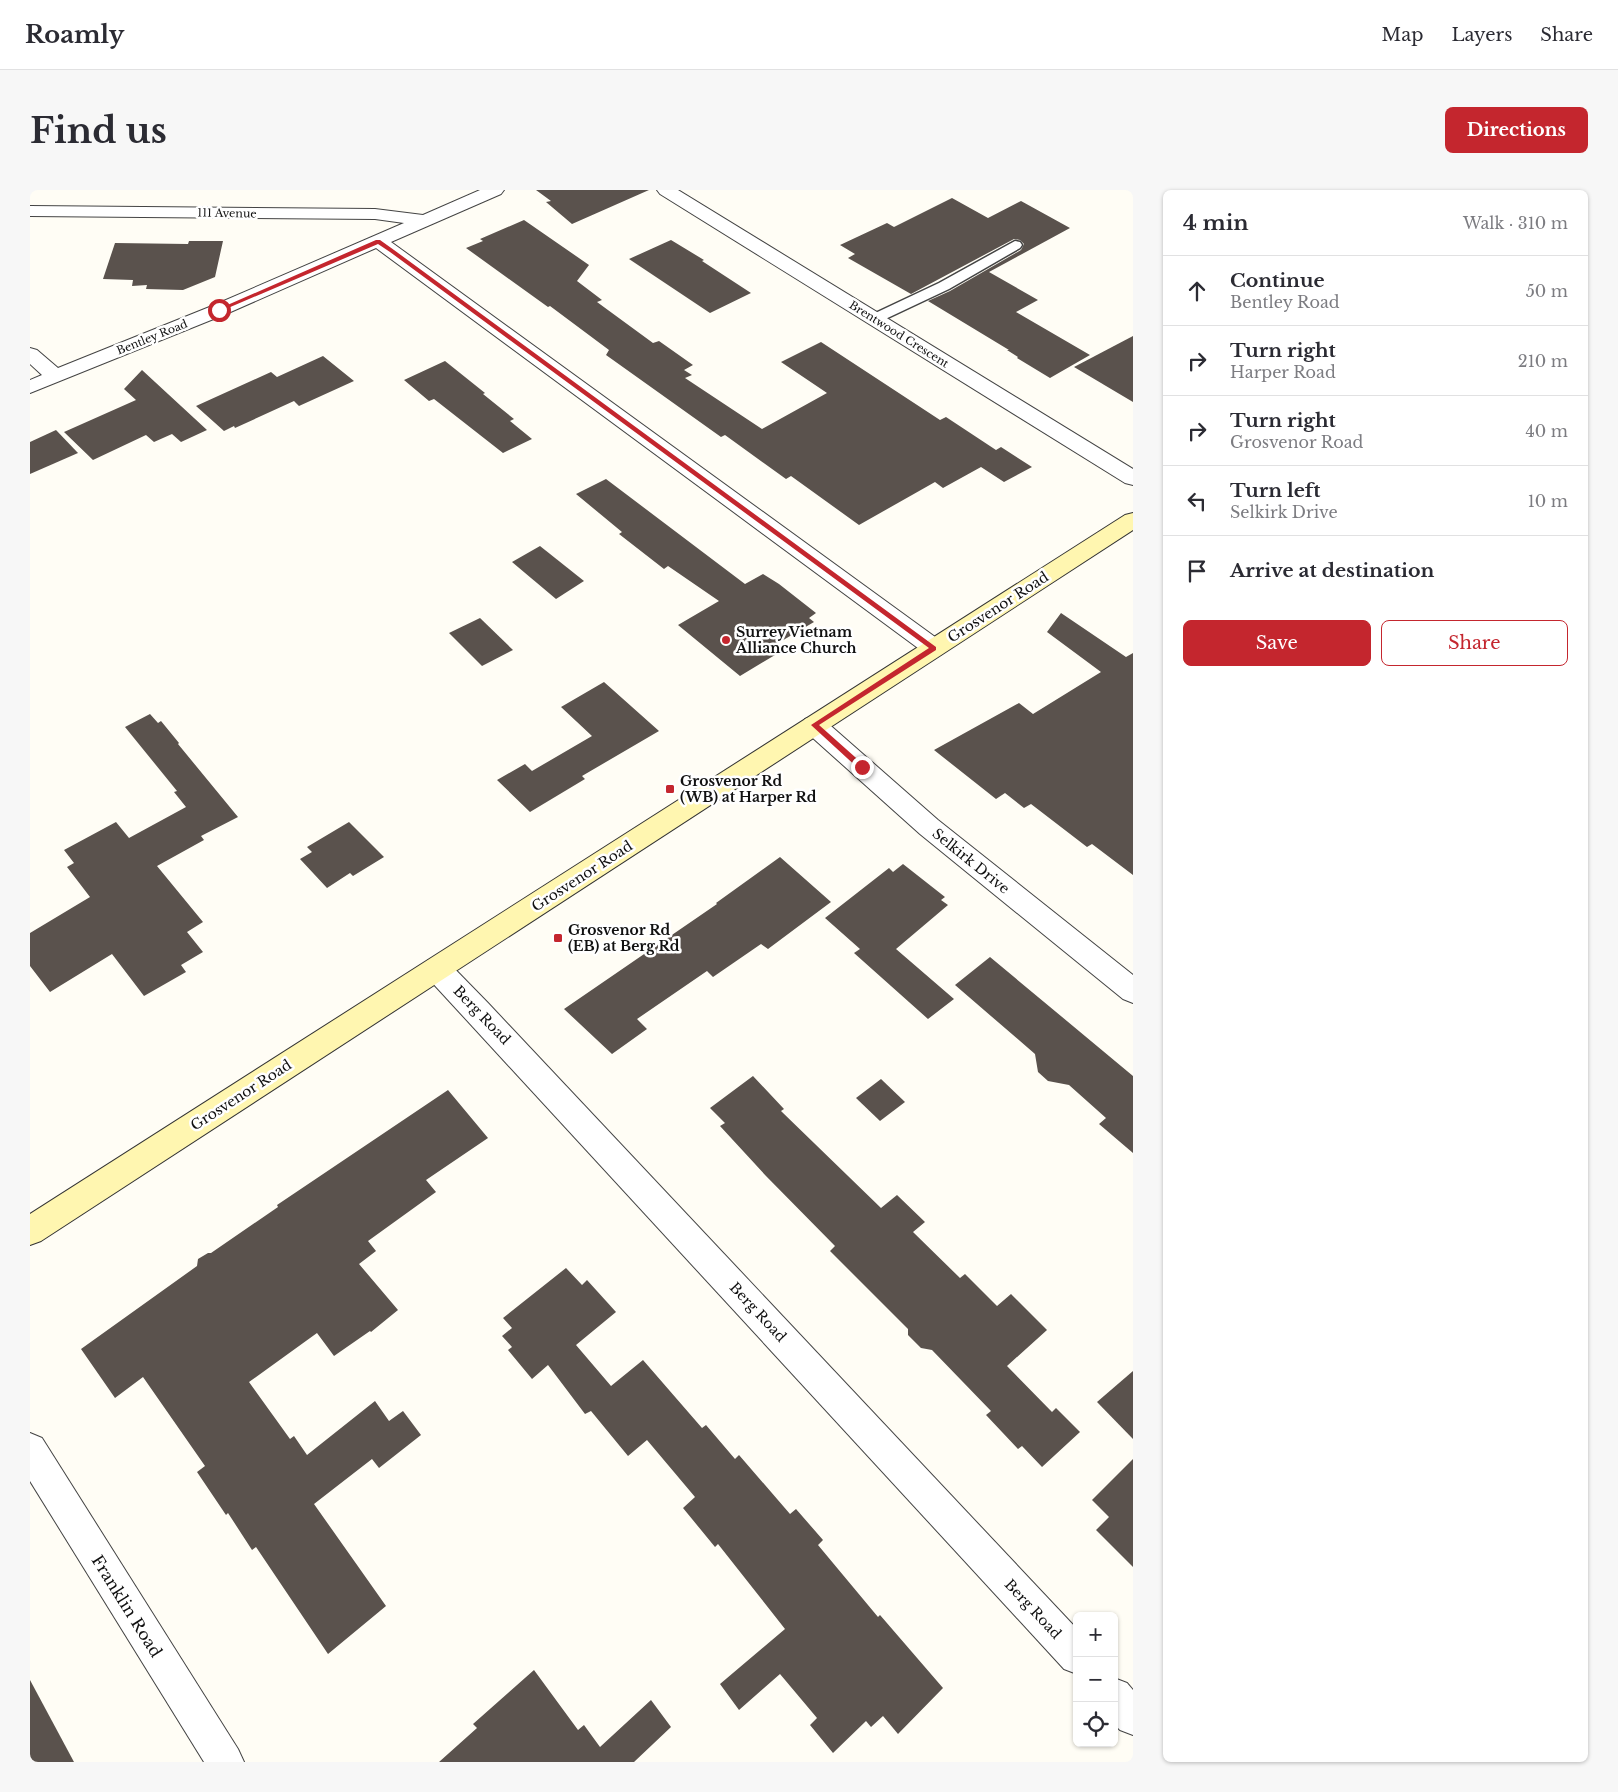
<!DOCTYPE html>
<meta charset="utf-8">
<style>
body{margin:0;font-family:"Libre Baskerville",serif;background:#f7f7f7;color:#2b2b33}
.controls{position:absolute;right:15px;bottom:15px;display:grid;overflow:hidden;border-radius:8px;box-shadow:0 1px 4px #0004}
.controls button{width:45px;height:45px;display:grid;place-items:center;padding:0;border:0;border-bottom:1px solid #e1e1e2;background:#fff;color:#2b2b33;font:25px sans-serif}
.stop{position:absolute;width:15px;height:15px;margin:-11px;border:4px solid #c4262e;border-radius:50%;background:#fff}
.stop.end{background:#c4262e;border-color:#fff;box-shadow:0 1px 5px #0008}
.list{margin:0;padding:0;list-style:none}
h2{display:flex;justify-content:space-between;align-items:center;height:65px;margin:0;padding:0 20px;font-size:21px}
h2 small{font-size:16px;font-weight:400;color:#7c7c81}
.list li{display:grid;grid-template-columns:32px 1fr auto;gap:15px;align-items:center;box-sizing:border-box;height:70px;padding:0 20px;border-top:1px solid #e1e1e2}
.list b{display:block;font-size:19px;white-space:nowrap}
.list p{margin:0;font-size:16px;white-space:nowrap;color:#7c7c81}
.list em{font-size:16px;font-style:normal;color:#7c7c81}
.actions{display:flex;gap:10px;padding:15px 20px}
.actions a{flex:1;padding:11px 0;border:1px solid #c4262e;border-radius:8px;text-align:center;font-size:18px;color:#c4262e}
.actions .main{background:#c4262e;color:#fff}
.icon{flex:none;width:28px;height:28px;fill:none;stroke:currentColor;stroke-width:2;stroke-linecap:round;stroke-linejoin:round}
.map{position:relative;flex:none;width:1103px;height:1572px;overflow:hidden;border-radius:8px}
header{display:flex;align-items:center;gap:30px;box-sizing:border-box;height:70px;padding:0 25px;background:#fff;border-bottom:1px solid #e1e1e2}
header strong{font-size:24px}
nav{display:flex;gap:28px;margin-inline-start:auto;font-size:18px}
.intro{display:flex;align-items:center;justify-content:space-between;box-sizing:border-box;height:120px;padding:0 30px}
h1{margin:0;font-size:35px}
.button{padding:12px 22px;border-radius:8px;background:#c4262e;color:#fff;font-size:18px;font-weight:700}
main{display:flex;gap:30px;padding:0 30px}
aside{flex:1;background:#fff;border-radius:8px;box-shadow:0 1px 4px #0004}
.map>svg:first-child{display:block}
.building{fill:#5a524d}
.lines{fill:none;stroke-linecap:round;stroke-linejoin:round}
.lane-casing{stroke:#444;stroke-width:3}
.street-casing{stroke:#444;stroke-width:2}
.secondary-casing{stroke:#333;stroke-width:2}
.lane{fill:#fff;fill-rule:evenodd}
.street{fill:#fff;fill-rule:evenodd}
.secondary{fill:#fff6b0;fill-rule:evenodd}
.route{fill:#c4262e}
.poi-dot{fill:#c4262e;stroke:#fff;stroke-width:2}
.labels{text-anchor:middle;stroke-width:5;stroke-linejoin:round;paint-order:stroke}
.far-street-label{font-size:11px;fill:#111;stroke:#fff}
.street-label{font-size:14px;fill:#111;stroke:#fff}
.poi-label{font-size:14px;font-weight:bold;fill:#111;stroke:#fff;text-anchor:start}
.near-street-label{font-size:16px;fill:#111;stroke:#fff}
</style>
<header>
<strong>Roamly</strong>
<nav><a>Map</a><a>Layers</a><a>Share</a></nav>
</header>
<div class="intro"><h1>Find us</h1><a class="button">Directions</a></div>
<main>
<div class="map">
<svg width="1103" height="1572" viewBox="0 0 1103 1572">
<rect width="100%" height="100%" fill="#fffdf5"/>
<g class="building">
<path d="M506 0H619L542 34 516 12 521 11Z"/>
<path d="M922 8 958 28 991 11 1040 38 959 82 1008 110 986 122 1060 165 1020 188 987 168 988 167 977 160H979L898 111 920 101 991 60 994 54 990 50 984 49 881 104 818 68 825 64 810 55 857 33 864 37Z"/>
<path d="M494 30 559 75 547 91 572 110 567 112 623 153 629 151 663 175 654 180 662 185 655 188 732 239 797 203 751 172 791 152 910 230 916 227 966 260 971 257 1002 277 974 292 951 277 913 298 905 292 829 335 761 286 756 289 695 245 691 247 576 165 579 160 520 116 518 117 436 58 453 51 450 49Z"/>
<path d="M641 50 674 70 672 71 721 103 680 123 599 69Z"/>
<path d="M159 51H193L185 87 153 100 116 99 117 95 102 96 103 90 73 89 85 53 158 54Z"/>
<path d="M1103 146V212L1044 177Z"/>
<path d="M293 166 324 191 269 216 264 211 205 238 204 236 194 241 166 216 241 182 247 187Z"/>
<path d="M415 171 455 203 453 204 484 229 480 231 502 249 473 263 404 209 399 211 374 190Z"/>
<path d="M112 180 177 240 151 252 142 244 124 252 116 245 63 270 34 242 106 210 94 199Z"/>
<path d="M26 240 48 263 0 284V252Z"/>
<path d="M576 289 715 394 733 384 749 394 786 423 779 428 784 432 738 459 745 465 710 486 648 435 689 411 638 376 634 379 589 344 592 342 546 304Z"/>
<path d="M510 356 554 391 526 409 482 372Z"/>
<path d="M1031 423 1096 467 1103 463V685L1062 654 1057 657 1001 614 994 618 975 603 966 609 904 560 989 513 1003 524 1071 482 1017 442Z"/>
<path d="M450 428 483 460 452 476 419 443Z"/>
<path d="M574 492 629 541 552 586 555 589 500 622 467 590 495 574 502 581 562 546 531 517Z"/>
<path d="M120 524 128 533 131 531 149 553 148 554 208 627 171 646 174 650 127 676 173 732 157 742 173 762 151 775 156 782 114 806 82 764 20 802 0 776V743L60 707 37 677 44 673 34 660 86 632 99 648 156 617 144 602 147 601 95 537Z"/>
<path d="M319 632 354 667 323 686 320 683 297 698 270 669 282 662 277 657Z"/>
<path d="M750 667 801 712 738 759 731 754 683 787 677 781 607 829 617 839 582 864 534 819 687 714 686 713Z"/>
<path d="M873 674 915 707 911 710 918 715 866 759 924 809 898 829 824 763 830 759 795 728 859 678 863 682Z"/>
<path d="M960 767 1103 886V963L1069 934 1076 928 1039 895 1018 891 1008 882 1005 864 925 795Z"/>
<path d="M723 886 754 919 751 921 851 1018 867 1005 895 1032 883 1042 930 1088 935 1084 967 1116 981 1104 1017 1140 977 1176 1022 1222 1026 1218 1050 1242 1012 1277 992 1256 988 1259 956 1225 961 1221 902 1160 891 1158 878 1145V1139L800 1061 805 1056 736 986 690 936 695 933 680 918Z"/>
<path d="M851 889 875 912 850 931 826 908Z"/>
<path d="M418 900 458 948 396 990 406 1002 338 1051 346 1061 329 1074 368 1120 341 1142 340 1141 304 1166 287 1143 219 1192 260 1249 264 1246 277 1265 345 1211 359 1231 373 1221 391 1245 349 1278 342 1269 284 1314 356 1416 298 1464 226 1357 222 1360 198 1323 196 1325 167 1282 175 1276 113 1187 85 1208 51 1159 167 1076 168 1069 178 1063H181L248 1017 247 1015Z"/>
<path d="M536 1078 552 1095 557 1090 586 1122 546 1155 581 1196 613 1170 672 1238 676 1235 705 1269 709 1265 760 1324 766 1319 793 1350 788 1355 848 1427 850 1425 913 1498 868 1544 853 1526 841 1537 836 1531 803 1563 780 1535 787 1528 750 1484 709 1520 690 1494 755 1439 688 1354 685 1357 653 1318 665 1307 617 1250 598 1266 561 1221 555 1224 518 1175 502 1189 478 1160 482 1157 472 1146 482 1138 473 1128Z"/>
<path d="M1103 1181V1249L1067 1212Z"/>
<path d="M1103 1269V1377L1066 1340 1079 1327 1062 1310Z"/>
<path d="M504 1480 548 1540 554 1535 570 1557 621 1510 641 1537 604 1572H409L447 1538 443 1534Z"/>
<path d="M0 1490 44 1572H0Z"/>
</g>
<g class="lines">
<g class="lane-casing">
<path id="lane" d="M985 51 990 52 992 55 990 58 919 99 849 132H839L837 129 839 126 909 93Z"/>
</g>
<g class="street-casing">
<g id="street">
<path d="M450 0H474L471 4 361 52 912 452 916 458 912 464 904 466 896 464 346 58 196 124 0 203V190L12 185 0 174V158L7 160 28 178 182 116 374 33 345 29 0 26V16L345 19 393 25Z"/>
<path d="M627 0H648L1103 279V295L1095 293 630 4Z"/>
<path d="M784 526 793 529 908 630 1103 785V813L1093 809 890 644 775 541 772 535 775 529Z"/>
<path d="M407 768 417 771 458 813 1047 1439V1484L1034 1479 397 787 393 779 397 771Z"/>
<path d="M0 1243 12 1248 208 1559 214 1572H174L0 1291Z"/>
<path d="M1084 1488 1097 1493 1103 1500V1545L1090 1540 1084 1534Z"/>
</g>
</g>
<g class="secondary-casing">
<path id="secondary" d="M1103 323V340L11 1051 0 1055V1024L1095 325Z"/>
</g>
<use href="#lane" class="lane"/>
<use href="#street" class="street"/>
<use href="#secondary" class="secondary"/>
</g>
<path class="route" d="M346 50H350L364 60 906 457V460L789 535 834 575V579H829L781 535 899 458 360 62 348 54 191 121 186 120Z"/>
<g class="poi-dot">
<circle cx="696" cy="450" r="5"/>
<rect x="635" y="594" width="10" height="10" rx="2.5"/>
<rect x="523" y="743" width="10" height="10" rx="2.5"/>
</g>
<g class="labels">
<g class="far-street-label">
<text transform="translate(197 23) rotate(1)" y="4">111 Avenue</text>
<text transform="translate(869 144) rotate(32)" y="4">Brentwood Crescent</text>
<text transform="translate(122 147) rotate(-22)" y="4">Bentley Road</text>
</g>
<g class="street-label">
<text transform="translate(968 417) rotate(-33)" y="5">Grosvenor Road</text>
<text transform="translate(941 671) rotate(39)" y="5">Selkirk Drive</text>
<text transform="translate(552 686) rotate(-33)" y="5">Grosvenor Road</text>
<text transform="translate(452 825) rotate(46)" y="5">Berg Road</text>
<text transform="translate(211 905) rotate(-33)" y="5">Grosvenor Road</text>
<text transform="translate(728 1122) rotate(47)" y="5">Berg Road</text>
<text transform="translate(1003 1419) rotate(47)" y="5">Berg Road</text>
</g>
<g class="poi-label">
<text x="706" y="447">Surrey Vietnam<tspan x="706" dy="16">Alliance Church</tspan></text>
<text x="650" y="596">Grosvenor Rd<tspan x="650" dy="16">(WB) at Harper Rd</tspan></text>
<text x="538" y="745">Grosvenor Rd<tspan x="538" dy="16">(EB) at Berg Rd</tspan></text>
</g>
<g class="near-street-label">
<text transform="translate(97 1416) rotate(58)" y="6">Franklin Road</text>
</g>
</g>
</svg>
<div class="controls">
<button>+</button>
<button>−</button>
<button><svg class="icon" aria-label="locate" viewBox="0 0 24 24"><circle cx="12" cy="12" r="6"/><path d="M12 2v4M12 18v4M2 12h4M18 12h4"/></svg></button>
</div>
<div class="stop" style="left:189px;top:120px"></div>
<div class="stop end" style="left:832px;top:577px"></div>
</div>
<aside>
<h2>4 min<small>Walk · 310 m</small></h2>
<ul class="list">
<li><svg class="icon" aria-label="ahead" viewBox="0 0 24 24"><path d="M12 20V5M6 11l6-6 6 6"/></svg><div><b>Continue</b><p>Bentley Road</p></div><em>50 m</em></li>
<li><svg class="icon" aria-label="right" viewBox="0 0 24 24"><path d="M7 20v-9h11M14 6l5 5-5 5"/></svg><div><b>Turn right</b><p>Harper Road</p></div><em>210 m</em></li>
<li><svg class="icon" aria-label="right" viewBox="0 0 24 24"><path d="M7 20v-9h11M14 6l5 5-5 5"/></svg><div><b>Turn right</b><p>Grosvenor Road</p></div><em>40 m</em></li>
<li><svg class="icon" aria-label="left" viewBox="0 0 24 24"><path d="M17 20v-9H6M10 6l-5 5 5 5"/></svg><div><b>Turn left</b><p>Selkirk Drive</p></div><em>10 m</em></li>
<li><svg class="icon" aria-label="arrive" viewBox="0 0 24 24"><path d="M6 21V4h12l-3 4 3 4H6"/></svg><div><b>Arrive at destination</b></div></li>
</ul>
<div class="actions"><a class="main">Save</a><a>Share</a></div>
</aside>
</main>
